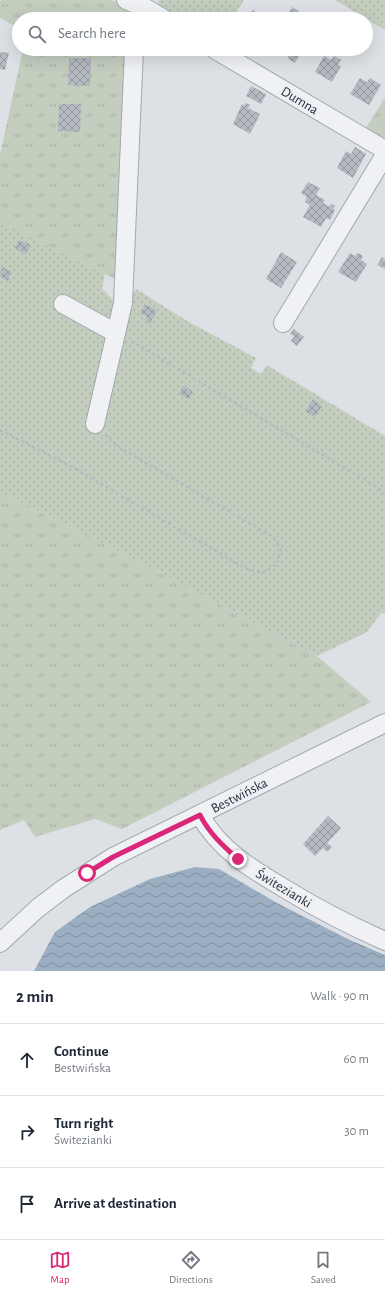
<!DOCTYPE html>
<meta charset="utf-8">
<style>
body{margin:0;font-family:"Alegreya Sans",sans-serif;background:#f6f6f7;color:#1f2937}
.stop{position:absolute;width:12px;height:12px;margin:-9px;border:3px solid #db2777;border-radius:50%;background:#fff}
.stop.end{background:#db2777;border-color:#fff;box-shadow:0 1px 4px #0008}
.list{margin:0;padding:0;list-style:none}
h2{display:flex;justify-content:space-between;align-items:center;height:52px;margin:0;padding:0 16px;font-size:17px}
h2 small{font-size:13px;font-weight:400;color:#747a83}
.list li{display:grid;grid-template-columns:26px 1fr auto;gap:12px;align-items:center;box-sizing:border-box;height:72px;padding:0 16px;border-top:1px solid #e0e1e3}
.list b{display:block;font-size:15px;white-space:nowrap}
.list p{margin:0;font-size:13px;white-space:nowrap;color:#747a83}
.list em{font-size:13px;font-style:normal;color:#747a83}
.icon{flex:none;width:22px;height:22px;fill:none;stroke:currentColor;stroke-width:2;stroke-linecap:round;stroke-linejoin:round}
.map{position:relative;flex:none;width:385px;height:971px;overflow:hidden}
.search{position:absolute;background:#fff;box-shadow:0 4px 16px #0002;left:12px;right:12px;top:12px;height:44px;display:flex;align-items:center;gap:10px;box-sizing:border-box;padding:0 14px;border-radius:22px;color:#747a83;font-size:15px}
.sheet{height:268px;background:#fff}
nav{display:flex;justify-content:space-around;align-items:center;box-sizing:border-box;height:56px;border-top:1px solid #e0e1e3;background:#fff;font-size:11px;color:#747a83}
nav a{display:grid;justify-items:center;gap:2px}
nav .on{color:#db2777}
.map>svg:first-child{display:block}
.grass{fill:url(#grass-tufts)}
.garden{fill:url(#garden-dots)}
.water{fill:url(#water-waves)}
.building{fill:url(#building-cross-hatch)}
.lines{fill:none;stroke-linecap:round;stroke-linejoin:round}
.minor-casing{stroke:#a3a8ae;stroke-width:20}
.path{stroke:#b7bbc0;stroke-width:2.5;stroke-dasharray:3 3;stroke-linecap:butt}
.minor{stroke:#eff1f4;stroke-width:18}
.route{stroke:#db2777;stroke-width:5}
.labels{text-anchor:middle;stroke-width:4;stroke-linejoin:round;paint-order:stroke}
.street-label{font-size:14px;fill:#282f3a;stroke:#eceff3}
</style>
<div class="map">
<svg width="385" height="971" viewBox="0 0 385 971">
<defs>
<pattern id="grass-tufts" width="24" height="20" patternUnits="userSpaceOnUse"><rect width="24" height="20" fill="#c3cebf"/><path d="M3 7l-1-3M5 7V3M7 7l1-3M15 17l-1-3M17 17v-4M19 17l1-3" fill="none" stroke="#a8b1a5"/></pattern>
<pattern id="garden-dots" width="8" height="8" patternUnits="userSpaceOnUse"><rect width="8" height="8" fill="#c3cebf"/><path d="M2 2h.1M6 6h.1" fill="none" stroke="#a8b1a5" stroke-width="1.8" stroke-linecap="round"/></pattern>
<pattern id="water-waves" width="16" height="10" patternUnits="userSpaceOnUse"><rect width="16" height="10" fill="#9cafc2"/><path d="M0 5q4-4 8 0t8 0" fill="none" stroke="#7f8f9f"/></pattern>
<pattern id="building-cross-hatch" width="8" height="8" patternUnits="userSpaceOnUse"><rect width="8" height="8" fill="#b5bac1"/><path d="M0 0l8 8M0 8l8-8" fill="none" stroke="#93989e"/></pattern>
</defs>
<rect width="100%" height="100%" fill="#dde1e5"/>
<g class="grass">
<path d="M1 0H111L135 10 133 19H19V28L0 18V2Z"/>
<path d="M23 49H127L119 281 0 222V155Z"/>
<path d="M385 97V142L365 130Z"/>
<path d="M0 492 77 529 317 656 371 702 122 829 95 819 35 837 24 820 0 830Z"/>
</g>
<g class="garden">
<path d="M158 0H244L232 19H176L160 9Z"/>
<path d="M335 0H385V30Z"/>
<path d="M0 222 105 274 102 288 115 302 128 304 136 289 189 322 256 358 251 368 261 374 267 365 385 436V614L381 613 367 632 317 656 77 529 0 492Z"/>
</g>
<path class="water" d="M195 867 219 869 277 903 350 940 385 955V971H34L55 932 90 907 150 879Z"/>
<g class="building">
<path d="M292 7 299 11 295 19 287 16Z"/>
<path d="M253 10 267 19H247Z"/>
<path d="M71 12H93V19H70Z"/>
<path d="M282 49H303L295 63 288 59 289 57 280 51Z"/>
<path d="M0 52 9 53 5 70 0 69Z"/>
<path d="M324 56 331 60 334 56 341 60 338 65 341 66 332 82 315 72Z"/>
<path d="M69 58H91L90 86 68 85Z"/>
<path d="M360 78 367 82 370 78 381 85 369 105 350 94Z"/>
<path d="M251 86 266 94 261 104 246 96Z"/>
<path d="M246 103 250 105 248 108 260 114 250 134 233 124 242 104 244 106Z"/>
<path d="M59 104H81L80 132 58 131Z"/>
<path d="M355 147 366 154 353 178 337 168 346 151 351 154Z"/>
<path d="M308 182 320 188 316 195 325 200 323 203 330 207 331 204 335 206 333 209 335 210 330 220 326 218 321 227 303 217 310 205 305 202 307 197 301 193Z"/>
<path d="M19 240 31 245 26 254 15 248Z"/>
<path d="M281 252 297 262 281 288 266 279Z"/>
<path d="M350 253 355 256 358 253 363 256 361 260 367 264 356 282 338 272Z"/>
<path d="M382 257 385 259V269L377 265Z"/>
<path d="M2 267 12 272 8 281 0 277Z"/>
<path d="M145 304 157 311 150 323 145 320 147 317 140 313Z"/>
<path d="M294 329 304 337 297 346 291 341 294 336 290 334Z"/>
<path d="M183 386 193 392 188 399 179 394Z"/>
<path d="M313 399 322 406 315 417 305 411Z"/>
<path d="M328 816 341 828 327 843 332 847 327 852 323 848 315 856 303 844Z"/>
</g>
<g class="lines">
<g class="minor-casing">
<g id="minor">
<path d="M126 0 144 7 164 19"/>
<path d="M214 49 385 150"/>
<path d="M63 304 116 333"/>
<path d="M283 323 385 155"/>
<path d="M95 424 123 303 134 49"/>
<path d="M200 815C219 850 253 870 287 890 318 909 351 926 385 941"/>
<path d="M0 943 38 908 63 889 113 857 385 723"/>
</g>
</g>
<g class="path">
<path d="M131 341 385 492"/>
<path d="M0 430 72 467 247 569 262 573 277 564 281 550 273 537 117 446 105 434"/>
</g>
<use href="#minor" class="minor"/>
</g>
<g class="lines">
<path class="route" d="M87 873 113 857 200 815C209 833 223 846 238 859"/>
</g>
<g class="labels">
<g class="street-label">
<text transform="translate(300 100) rotate(31)" y="5">Dumna</text>
<text transform="translate(239 795) rotate(-27)" y="5">Bestwińska</text>
<text transform="translate(284 888) rotate(31)" y="5">Świtezianki</text>
</g>
</g>
</svg>
<div class="stop" style="left:87px;top:873px"></div>
<div class="stop end" style="left:238px;top:859px"></div>
<div class="search"><svg class="icon" aria-label="search" viewBox="0 0 24 24"><circle cx="10" cy="10" r="6"/><path d="M15 15l6 6"/></svg>Search here</div>
</div>
<section class="sheet">
<h2>2 min<small>Walk · 90 m</small></h2>
<ul class="list">
<li><svg class="icon" aria-label="ahead" viewBox="0 0 24 24"><path d="M12 20V5M6 11l6-6 6 6"/></svg><div><b>Continue</b><p>Bestwińska</p></div><em>60 m</em></li>
<li><svg class="icon" aria-label="right" viewBox="0 0 24 24"><path d="M7 20v-9h11M14 6l5 5-5 5"/></svg><div><b>Turn right</b><p>Świtezianki</p></div><em>30 m</em></li>
<li><svg class="icon" aria-label="arrive" viewBox="0 0 24 24"><path d="M6 21V4h12l-3 4 3 4H6"/></svg><div><b>Arrive at destination</b></div></li>
</ul>
</section>
<nav>
<a class="on"><svg class="icon" aria-label="map" viewBox="0 0 24 24"><path d="M3 6l6-2 6 2 6-2v14l-6 2-6-2-6 2zM9 4v14M15 6v14"/></svg>Map</a>
<a><svg class="icon" aria-label="directions" viewBox="0 0 24 24"><path d="M12 3l9 9-9 9-9-9zM9 14v-3h6M13 9l2 2-2 2"/></svg>Directions</a>
<a><svg class="icon" aria-label="saved" viewBox="0 0 24 24"><path d="M7 4h10v16l-5-4-5 4z"/></svg>Saved</a>
</nav>
